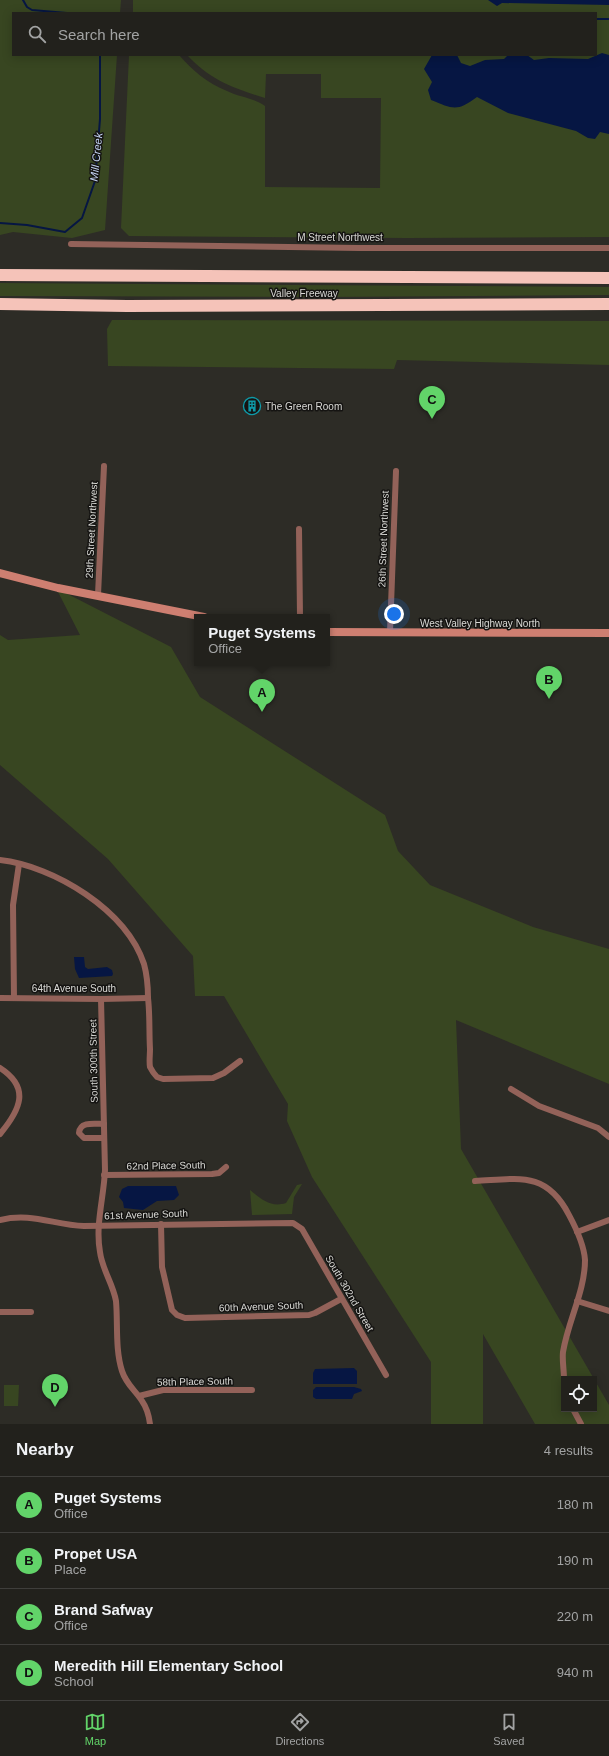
<!DOCTYPE html>
<style>
body{margin:0;font-family:Helvetica,sans-serif;background:#2a2925;color:#f1f3f6}
.controls{position:absolute;right:12px;bottom:12px;display:grid;overflow:hidden;border-radius:0px;box-shadow:0 2px 10px #0003}
.controls button{width:36px;height:36px;display:grid;place-items:center;padding:0;border:0;border-bottom:1px solid #3f3e3b;background:#22211c;color:#f1f3f6;font:20px sans-serif}
.you{position:absolute;left:394px;top:614px;width:14px;height:14px;margin:-10px;border:3px solid #fff;border-radius:50%;background:#1a73e8;box-shadow:0 0 0 6px #1a73e833}
.badge{display:grid;place-items:center;width:26px;height:26px;border-radius:50%;background:#62d469;color:#111;font-size:13px;font-weight:700}
.pin{position:absolute;translate:-50% -33px;filter:drop-shadow(0 1px 2px #0008)}
.pin::after{content:'';position:absolute;top:21px;width:14px;height:12px;background:inherit;clip-path:polygon(0 0,100% 0,50% 100%)}
.popup{position:absolute;left:194px;top:614px;width:136px;height:52px;box-sizing:border-box;display:grid;place-content:center;border-radius:0px;background:#22211c;filter:drop-shadow(0 1px 3px #0005);font-size:13px;white-space:nowrap;color:#a2a3a3}
.popup b{font-size:15px;color:#f1f3f6}
.popup::after{content:'';position:absolute;left:50%;top:100%;margin-left:-8px;border:8px solid transparent;border-top-color:#22211c}
.list{margin:0;padding:0;list-style:none}
h2{display:flex;justify-content:space-between;align-items:center;height:52px;margin:0;padding:0 16px;font-size:17px}
h2 small{font-size:13px;font-weight:400;color:#a2a3a3}
.list li{display:grid;grid-template-columns:26px 1fr auto;gap:12px;align-items:center;box-sizing:border-box;height:56px;padding:0 16px;border-top:1px solid #3f3e3b}
.list b{display:block;font-size:15px;white-space:nowrap}
.list p{margin:0;font-size:13px;white-space:nowrap;color:#a2a3a3}
.list em{font-size:13px;font-style:normal;color:#a2a3a3}
.icon{flex:none;width:22px;height:22px;fill:none;stroke:currentColor;stroke-width:2;stroke-linecap:round;stroke-linejoin:round}
.map{position:relative;flex:none;width:609px;height:1424px;overflow:hidden}
.search{position:absolute;background:#22211c;box-shadow:0 2px 10px #0003;left:12px;right:12px;top:12px;height:44px;display:flex;align-items:center;gap:10px;box-sizing:border-box;padding:0 14px;border-radius:0px;color:#a2a3a3;font-size:15px}
.sheet{height:276px;background:#22211c}
nav{display:flex;justify-content:space-around;align-items:center;box-sizing:border-box;height:56px;border-top:1px solid #3f3e3b;background:#22211c;font-size:11px;color:#a2a3a3}
nav a{display:grid;justify-items:center;gap:2px}
nav .on{color:#62d469}
.map>svg:first-child{display:block}
.green{fill:#384621}
.water{fill:#061643}
.lines{fill:none;stroke-linecap:round;stroke-linejoin:round}
.stream{stroke:#061643;stroke-width:2}
.street{stroke:#936259;stroke-width:6}
.secondary{stroke:#ce7f71;stroke-width:8}
.highway{stroke:#f5c3b9;stroke-width:12}
.labels{text-anchor:middle;stroke-width:3;stroke-linejoin:round;paint-order:stroke}
.street-label{font-size:10px;fill:#d9d9d5;stroke:#151412}
.poi-label{font-size:10px;fill:#d9d9d5;stroke:#151412;text-anchor:start}
.water-label{font-size:11px;font-style:italic;fill:#c3d2f2;stroke:#151412}
</style>
<div class="map">
<svg width="609" height="1424" viewBox="0 0 609 1424">
<rect width="100%" height="100%" fill="#2d2c26"/>
<g class="green">
<path d="M0 0H121L120 13H13V55H117L105 230 72 238 13 232 0 235Z"/>
<path d="M133 0H609V237L407 238 129 236 121 228 129 55H179C193 71 207 83 227 91 239 97 254 98 265 106V187L380 188 381 98H321V74H266L265 98C233 88 210 80 187 55H596V13H133Z"/>
<path d="M0 283 609 287V295L322 297 0 296Z"/>
<path d="M112 320 609 321V365L397 360 394 369 108 366 107 329Z"/>
<path d="M56 588 171 647 200 697 385 815 398 851 430 885 533 927 609 949V1084L456 1020 461 1149 594 1379H564V1409H594V1379L609 1405V1424H535L483 1334V1424H431V1362L312 1177 287 1121 288 1104 224 996H195L193 956 108 859 0 765V635L8 640 80 635Z"/>
<path d="M302 1184 294 1197 292 1214 252 1215 250 1190C261 1199 271 1208 286 1203L297 1185Z"/>
<path d="M4 1385H19L18 1406H4Z"/>
</g>
<g class="water">
<path d="M488 0H609V5L502 3 497 6Z"/>
<path d="M602 53 609 55V134L600 132 595 139 588 138 576 131 508 113 477 97C457 112 453 109 431 100L428 90 432 82 424 69 432 55H457L461 63 470 66 485 60 504 59 508 55H527L534 60 549 58 588 59Z"/>
<path d="M74 957H84L85 967 88 969 107 967 112 970 113 974 112 976 79 978 75 969Z"/>
<path d="M128 1186H176L179 1195 174 1200 157 1201 143 1210 124 1208 123 1202 119 1197 122 1189Z"/>
<path d="M354 1368 357 1371V1384H313V1373L315 1369Z"/>
<path d="M316 1387H354L361 1389 362 1391 354 1394 352 1399H316L313 1397V1390Z"/>
</g>
<g class="lines">
<g class="stream">
<path d="M23 0 27 7 32 10 67 13"/>
<path d="M596 19H609"/>
<path d="M0 223 27 225 65 232 82 218 95 181 100 119V55"/>
</g>
<g class="street">
<path d="M71 244 359 248H609"/>
<path d="M299 529 300 617"/>
<path d="M98 595 104 466"/>
<path d="M390 632 396 471"/>
<path d="M0 860C54 866 126 910 144 964 147 975 148 987 148 998 150 1015 149 1032 150 1049 150 1055 149 1062 150 1067 152 1071 154 1074 157 1077L163 1079 213 1078 224 1073 240 1061"/>
<path d="M0 998 101 999 148 998"/>
<path d="M14 998 13 905 19 864"/>
<path d="M101 999 105 1170C104 1197 95 1225 100 1252 102 1269 113 1284 116 1301 118 1324 115 1349 122 1371 126 1384 135 1390 142 1401 147 1408 149 1416 150 1424"/>
<path d="M0 1068C31 1088 20 1110 0 1134"/>
<path d="M511 1089 539 1106 598 1128 609 1137"/>
<path d="M104 1124C95 1124 80 1121 79 1133L84 1138H104"/>
<path d="M104 1175 212 1174 219 1173 226 1167"/>
<path d="M475 1181C517 1179 546 1170 569 1215 576 1228 584 1244 585 1260 585 1291 568 1321 563 1352 562 1360 564 1370 564 1379"/>
<path d="M0 1220C31 1212 54 1225 84 1226L293 1223 302 1229 386 1375"/>
<path d="M161 1224 162 1267 172 1310 177 1315 185 1318 309 1315 315 1313 341 1299"/>
<path d="M577 1232 609 1220"/>
<path d="M577 1301 609 1311"/>
<path d="M0 1312H31"/>
<path d="M139 1396 163 1390H252"/>
<path d="M573 1409 581 1424"/>
</g>
<g class="secondary">
<path d="M0 573 58 588 204 617"/>
<path d="M327 632 609 633"/>
</g>
<g class="highway">
<path d="M0 275 609 278"/>
<path d="M0 304 127 306 609 304"/>
</g>
</g>
<defs>
<g id="building-ring" transform="scale(0.9)"><circle r="9.5" fill="#151412" stroke="#0f9aa8" stroke-width="1.5"/><path d="M-4-6H4V6H1V3H-1V6H-4ZM-2.5-4.3h1.7v1.8h-1.7ZM.8-4.3h1.7v1.8H.8ZM-2.5-1h1.7V.8h-1.7ZM.8-1h1.7V.8H.8Z" fill="#0f9aa8"/></g>
</defs>
<g fill-rule="evenodd">
<use href="#building-ring" x="252" y="406"/>
</g>
<g class="labels">
<g class="street-label">
<text x="340" y="241">M Street Northwest</text>
<text x="304" y="297">Valley Freeway</text>
<text transform="translate(91 530) rotate(-87)" y="4">29th Street Northwest</text>
<text transform="translate(383 539) rotate(-88)" y="4">26th Street Northwest</text>
<text x="480" y="627">West Valley Highway North</text>
<text x="74" y="992">64th Avenue South</text>
<text transform="translate(93 1061) rotate(-91)" y="4">South 300th Street</text>
<text transform="translate(166 1165) rotate(-1)" y="4">62nd Place South</text>
<text transform="translate(146 1214) rotate(-2)" y="4">61st Avenue South</text>
<text transform="translate(350 1293) rotate(60)" y="4">South 302nd Street</text>
<text transform="translate(261 1306) rotate(-2)" y="4">60th Avenue South</text>
<text transform="translate(195 1381) rotate(-1)" y="4">58th Place South</text>
</g>
<g class="poi-label">
<text x="265" y="410">The Green Room</text>
</g>
<g class="water-label">
<text transform="translate(96 157) rotate(-84)" y="4">Mill Creek</text>
</g>
</g>
</svg>
<div class="controls">
<button><svg class="icon" aria-label="locate" viewBox="0 0 24 24"><circle cx="12" cy="12" r="6"/><path d="M12 2v4M12 18v4M2 12h4M18 12h4"/></svg></button>
</div>
<div class="you"></div>
<div class="pin badge" style="left:262px;top:712px">A</div>
<div class="popup"><b>Puget Systems</b>Office</div>
<div class="pin badge" style="left:549px;top:699px">B</div>
<div class="pin badge" style="left:432px;top:419px">C</div>
<div class="pin badge" style="left:55px;top:1407px">D</div>
<div class="search"><svg class="icon" aria-label="search" viewBox="0 0 24 24"><circle cx="10" cy="10" r="6"/><path d="M15 15l6 6"/></svg>Search here</div>
</div>
<section class="sheet">
<h2>Nearby<small>4 results</small></h2>
<ul class="list">
<li><span class="badge">A</span><div><b>Puget Systems</b><p>Office</p></div><em>180 m</em></li>
<li><span class="badge">B</span><div><b>Propet USA</b><p>Place</p></div><em>190 m</em></li>
<li><span class="badge">C</span><div><b>Brand Safway</b><p>Office</p></div><em>220 m</em></li>
<li><span class="badge">D</span><div><b>Meredith Hill Elementary School</b><p>School</p></div><em>940 m</em></li>
</ul>
</section>
<nav>
<a class="on"><svg class="icon" aria-label="map" viewBox="0 0 24 24"><path d="M3 6l6-2 6 2 6-2v14l-6 2-6-2-6 2zM9 4v14M15 6v14"/></svg>Map</a>
<a><svg class="icon" aria-label="directions" viewBox="0 0 24 24"><path d="M12 3l9 9-9 9-9-9zM9 14v-3h6M13 9l2 2-2 2"/></svg>Directions</a>
<a><svg class="icon" aria-label="saved" viewBox="0 0 24 24"><path d="M7 4h10v16l-5-4-5 4z"/></svg>Saved</a>
</nav>
